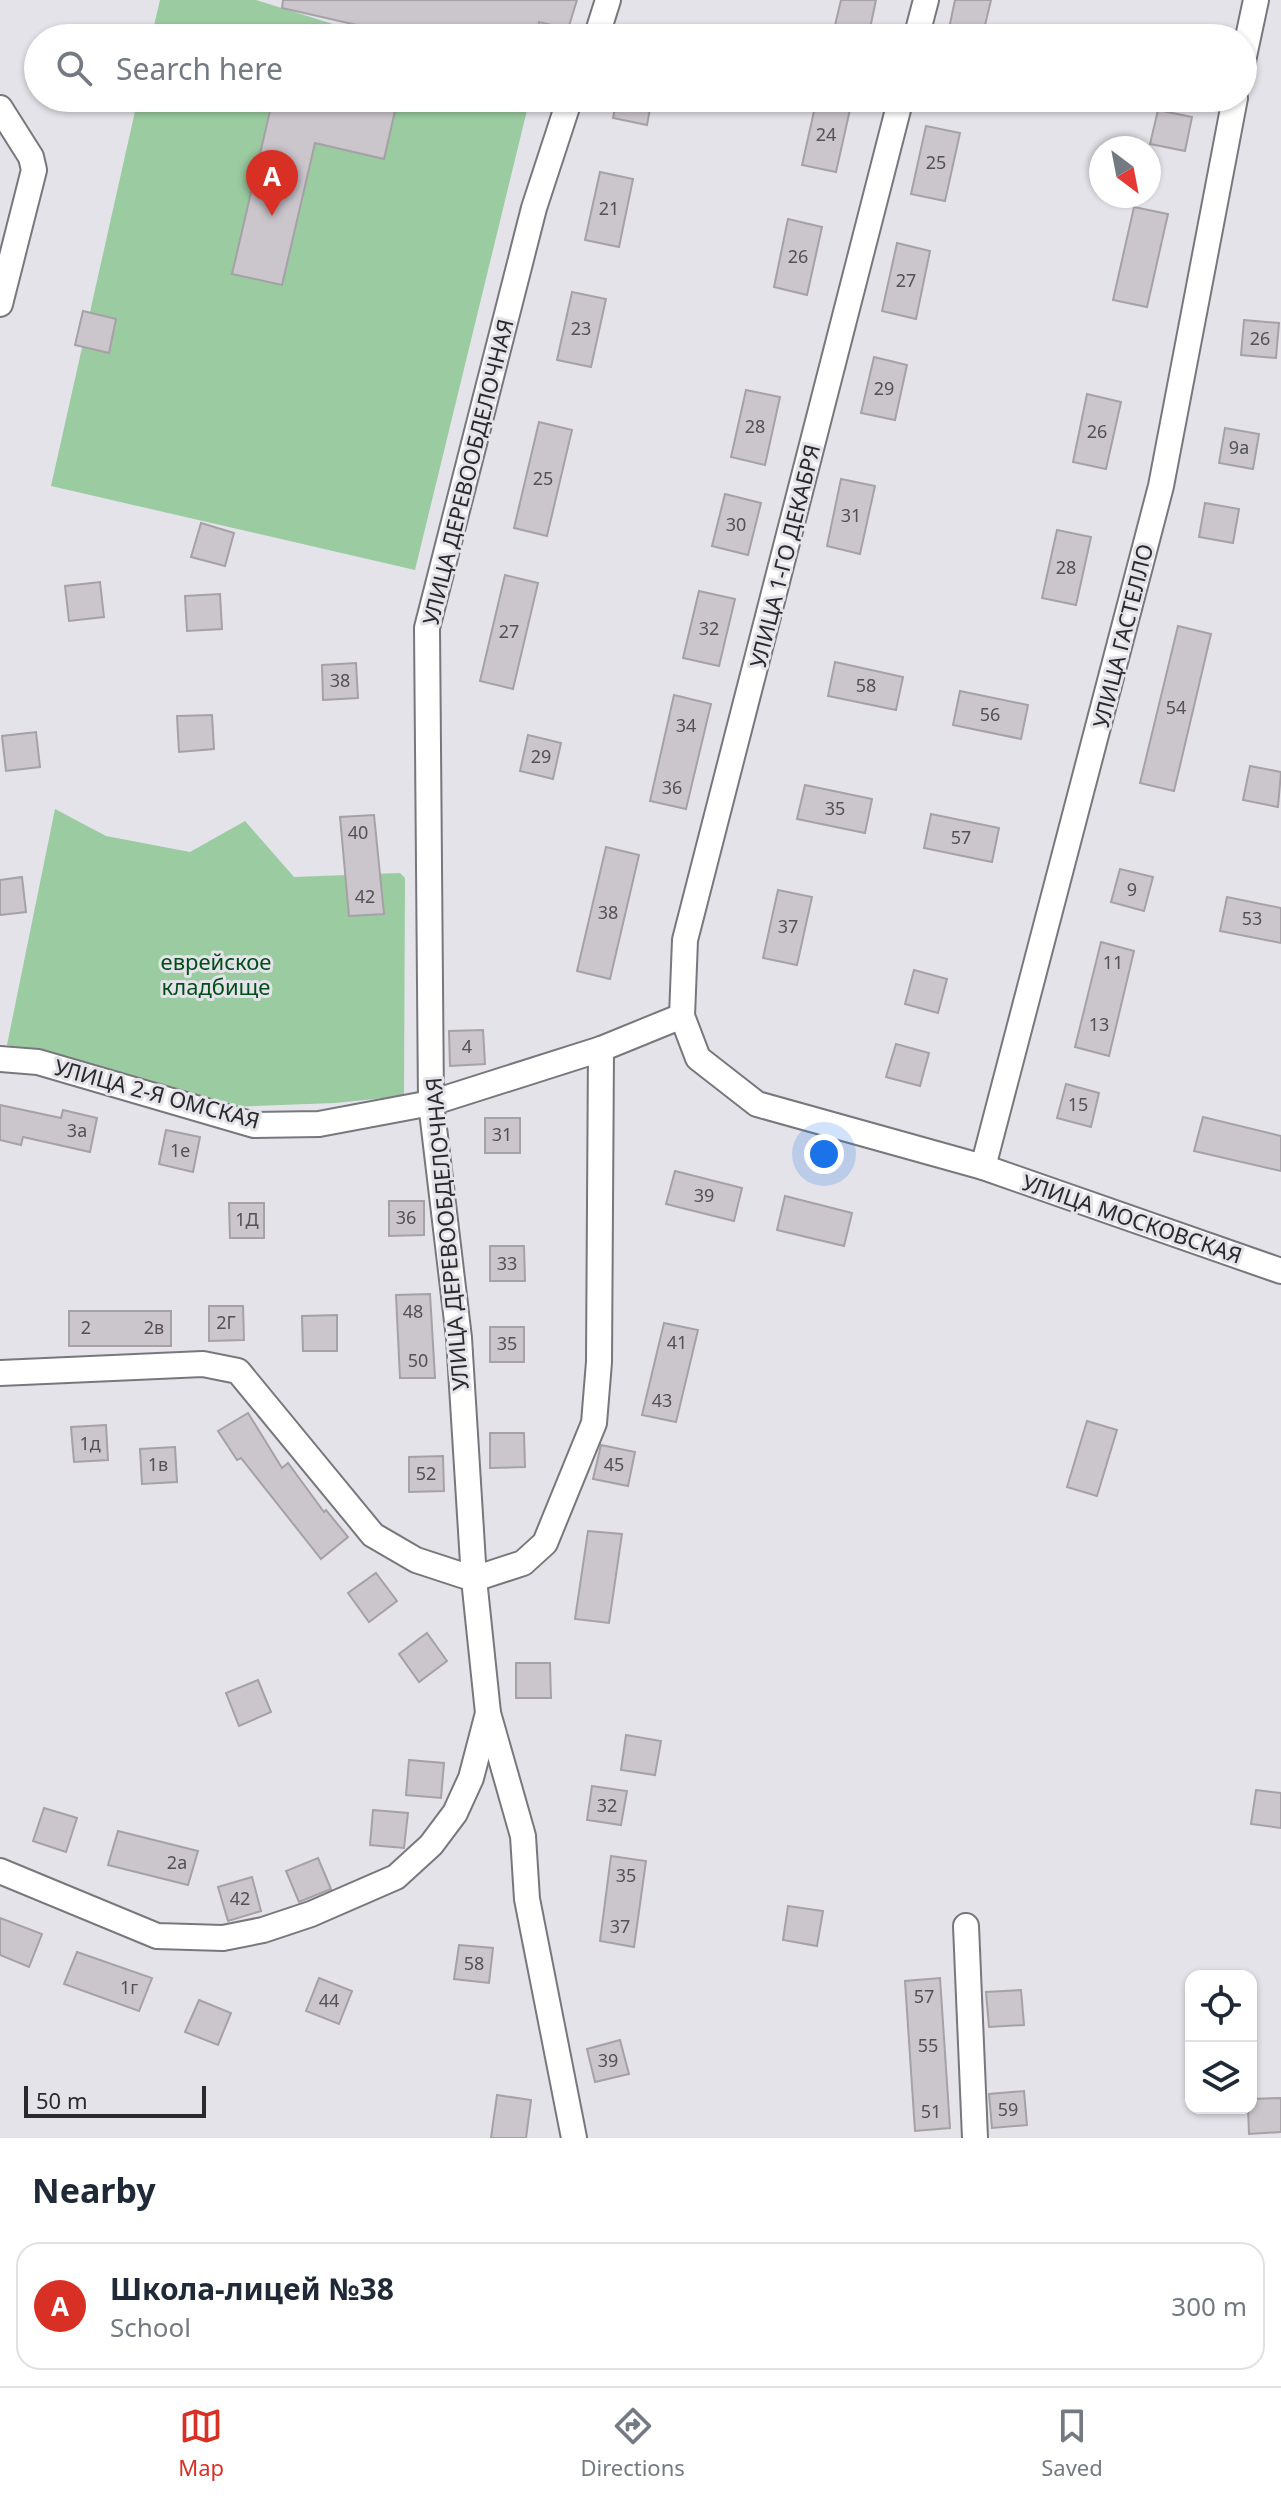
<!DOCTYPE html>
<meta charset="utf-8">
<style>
body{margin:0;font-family:"Noto Sans",sans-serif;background:#f2f2f3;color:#1f2937}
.controls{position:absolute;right:24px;bottom:24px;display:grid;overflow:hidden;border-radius:16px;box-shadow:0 2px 6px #0004}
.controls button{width:72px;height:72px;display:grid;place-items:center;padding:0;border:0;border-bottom:2px solid #e0e1e3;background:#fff;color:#1f2937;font:40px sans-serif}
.compass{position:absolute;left:1089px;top:136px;width:72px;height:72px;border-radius:50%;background:#fff;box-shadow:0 2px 6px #0004;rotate:148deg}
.scale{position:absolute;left:24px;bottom:20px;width:182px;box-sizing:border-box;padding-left:8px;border:4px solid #2a2a2c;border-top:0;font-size:22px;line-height:28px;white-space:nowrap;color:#2a2a2c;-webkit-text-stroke:6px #e4e3ea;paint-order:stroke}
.you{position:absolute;left:824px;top:1154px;width:28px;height:28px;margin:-20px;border:6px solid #fff;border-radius:50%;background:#1a73e8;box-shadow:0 0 0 12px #1a73e833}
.badge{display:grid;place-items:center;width:52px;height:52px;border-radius:50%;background:#d93025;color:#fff;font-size:26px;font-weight:700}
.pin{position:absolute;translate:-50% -66px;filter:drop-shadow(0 2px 4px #0008)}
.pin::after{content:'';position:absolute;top:42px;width:28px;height:24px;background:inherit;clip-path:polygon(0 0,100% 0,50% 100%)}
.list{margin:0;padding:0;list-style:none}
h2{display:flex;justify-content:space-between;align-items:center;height:104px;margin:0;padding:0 32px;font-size:34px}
h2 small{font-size:26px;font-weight:400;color:#747a83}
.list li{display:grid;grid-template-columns:52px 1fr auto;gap:24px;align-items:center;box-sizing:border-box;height:128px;margin:0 16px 16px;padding:0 16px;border:2px solid #e0e1e3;border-radius:24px}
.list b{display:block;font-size:30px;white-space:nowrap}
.list p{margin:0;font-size:26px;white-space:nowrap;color:#747a83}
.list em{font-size:26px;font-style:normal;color:#747a83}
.icon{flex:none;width:44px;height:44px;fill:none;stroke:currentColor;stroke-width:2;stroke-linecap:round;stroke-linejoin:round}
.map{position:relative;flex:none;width:1281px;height:2138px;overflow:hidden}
.search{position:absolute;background:#fff;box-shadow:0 2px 6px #0004;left:24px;right:24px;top:24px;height:88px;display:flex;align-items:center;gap:20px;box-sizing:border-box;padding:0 28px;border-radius:44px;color:#747a83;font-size:30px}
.sheet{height:248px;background:#fff}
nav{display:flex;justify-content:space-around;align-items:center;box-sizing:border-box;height:112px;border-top:2px solid #e0e1e3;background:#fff;font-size:22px;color:#747a83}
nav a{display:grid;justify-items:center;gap:4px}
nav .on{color:#d93025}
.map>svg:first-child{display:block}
.green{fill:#9bcba0}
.building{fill:#cac6cc;stroke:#a5a1a6;stroke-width:2}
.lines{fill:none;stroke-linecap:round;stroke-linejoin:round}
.minor-casing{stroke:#78777d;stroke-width:28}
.minor{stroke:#fff;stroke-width:24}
.labels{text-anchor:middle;stroke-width:6;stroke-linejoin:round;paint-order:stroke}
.number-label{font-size:18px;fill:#525154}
.street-label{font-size:22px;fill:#2a2a2c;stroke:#e4e3ea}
.park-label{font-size:22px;fill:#004e19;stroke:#e4e3ea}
</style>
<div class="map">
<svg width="1281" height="2138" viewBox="0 0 1281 2138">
<rect width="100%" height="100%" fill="#e4e3ea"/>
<g class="green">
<path d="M160 0H256L378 38H151Z"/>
<path d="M138 98H530L415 570 51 486Z"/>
<path d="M55 809 106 836 190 852 245 821 294 877 400 873 405 878 404 1096 335 1103 231 1107 7 1045Z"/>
</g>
<g class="building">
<path d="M283 0H577L568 29 539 22 537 38H414L282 8Z"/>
<path d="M841 0H876L868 38H832Z"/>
<path d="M955 0H991L982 38H947Z"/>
<path d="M273 98H398L384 159 315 143 282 285 232 274Z"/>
<path d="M617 98H652L647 125 613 118Z"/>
<path d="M817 98 851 105 836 172 802 165Z"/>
<path d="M1158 110 1192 117 1185 151 1150 144Z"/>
<path d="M926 126 960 133 945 201 911 194Z"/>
<path d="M600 172 633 179 619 247 585 240Z"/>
<path d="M1134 207 1168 214 1147 307 1113 300Z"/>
<path d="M788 219 822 227 807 295 774 287Z"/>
<path d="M897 243 930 251 916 319 882 311Z"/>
<path d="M572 292 606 299 591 367 557 360Z"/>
<path d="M83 311 116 319 109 353 75 345Z"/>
<path d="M1244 320 1279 323 1276 358 1241 355Z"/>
<path d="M874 357 907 365 895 420 861 413Z"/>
<path d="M746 390 780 397 765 465 731 457Z"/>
<path d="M1087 394 1121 402 1106 469 1073 462Z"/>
<path d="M539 422 572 430 547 536 514 528Z"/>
<path d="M1225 428 1259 434 1253 469 1219 463Z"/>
<path d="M841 479 875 486 860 554 827 546Z"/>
<path d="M725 494 761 503 748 555 712 546Z"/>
<path d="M1205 503 1239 509 1233 543 1199 537Z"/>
<path d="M201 523 234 533 225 566 191 557Z"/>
<path d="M1057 530 1091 537 1076 605 1042 598Z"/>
<path d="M505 575 538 583 513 689 480 681Z"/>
<path d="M100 582 104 617 69 621 65 586Z"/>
<path d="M699 591 735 599 719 666 683 658Z"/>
<path d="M220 594 222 629 187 631 185 596Z"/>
<path d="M1178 626 1211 634 1174 791 1140 783Z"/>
<path d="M835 662 903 677 896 710 828 696Z"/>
<path d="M356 663 358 698 323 700 322 665Z"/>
<path d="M960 691 1028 705 1021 739 953 725Z"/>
<path d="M674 695 711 704 686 809 650 801Z"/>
<path d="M212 715 214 749 179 752 177 716Z"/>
<path d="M36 732 40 767 6 771 2 736Z"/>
<path d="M528 735 561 743 553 779 520 771Z"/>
<path d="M1250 766 1281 772 1278 807 1243 800Z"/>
<path d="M805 785 872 799 865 833 797 819Z"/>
<path d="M931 814 999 828 992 862 924 848Z"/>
<path d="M374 815 384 914 349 916 340 817Z"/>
<path d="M606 847 639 855 610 979 577 971Z"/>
<path d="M1120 869 1153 877 1144 911 1111 902Z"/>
<path d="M22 877 26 912 0 915V880Z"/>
<path d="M778 890 812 897 797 965 763 958Z"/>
<path d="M1227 897 1281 908V943L1220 931Z"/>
<path d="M1101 942 1134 951 1109 1056 1075 1047Z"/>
<path d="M914 970 947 979 938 1013 905 1004Z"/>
<path d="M483 1030 485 1064 450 1066 449 1031Z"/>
<path d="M896 1044 929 1053 920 1086 886 1077Z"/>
<path d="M1066 1084 1099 1093 1091 1127 1057 1118Z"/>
<path d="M0 1105 61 1118 63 1110 97 1118 90 1152 23 1137 21 1145 0 1140Z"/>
<path d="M1203 1117 1281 1136V1171L1194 1151Z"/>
<rect x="485" y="1118" width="35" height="35"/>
<path d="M166 1130 200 1137 193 1172 159 1164Z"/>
<path d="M675 1171 742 1188 734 1221 666 1204Z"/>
<path d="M785 1196 852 1213 844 1246 777 1230Z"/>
<path d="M389 1201H424V1235L389 1236Z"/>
<path d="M229 1203H264V1238H230Z"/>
<path d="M490 1246H524L525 1281H490Z"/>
<path d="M430 1294 435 1378H400L396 1295Z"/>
<path d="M209 1306H243L244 1340 209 1341Z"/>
<rect x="69" y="1311" width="102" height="35"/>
<path d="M337 1315V1351H303L302 1316Z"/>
<path d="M664 1323 698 1330 676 1422 642 1415Z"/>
<rect x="490" y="1327" width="34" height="35"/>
<path d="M248 1413 282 1468 288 1463 324 1512 326 1510 348 1537 321 1559 241 1458 237 1460 218 1431Z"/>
<path d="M1087 1421 1117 1430 1097 1496 1067 1487Z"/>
<path d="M106 1425 108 1460 74 1462 71 1427Z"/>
<path d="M490 1433H524L525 1467 490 1468Z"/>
<path d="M601 1445 635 1452 628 1486 593 1479Z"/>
<path d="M175 1447 177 1482 142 1484 140 1449Z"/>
<path d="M443 1456 444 1491 409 1492V1457Z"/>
<path d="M588 1531 622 1534 609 1623 575 1619Z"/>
<path d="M376 1573 397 1601 369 1622 348 1593Z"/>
<path d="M427 1633 447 1661 419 1682 399 1654Z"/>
<path d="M516 1663H550L551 1698H516Z"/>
<path d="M258 1680 271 1712 239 1726 226 1693Z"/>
<path d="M626 1735 661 1741 655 1775 621 1770Z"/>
<path d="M409 1760 444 1763 441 1798 406 1795Z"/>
<path d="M592 1786 627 1791 621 1825 587 1820Z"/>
<path d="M1256 1790 1281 1793V1828L1251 1824Z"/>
<path d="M44 1808 77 1818 66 1852 33 1841Z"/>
<path d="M373 1810 408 1813 404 1848 370 1845Z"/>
<path d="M118 1831 198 1851 188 1885 108 1865Z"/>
<path d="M611 1856 646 1861 634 1947 600 1941Z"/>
<path d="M318 1858 331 1889 299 1902 286 1871Z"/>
<path d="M252 1877 261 1911 228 1921 218 1887Z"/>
<path d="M788 1906 823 1911 817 1946 783 1940Z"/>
<path d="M0 1918 42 1934 29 1967 0 1955Z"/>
<path d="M459 1945 493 1948 489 1983 454 1979Z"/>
<path d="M77 1952 152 1978 139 2011 64 1984Z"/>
<path d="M319 1978 352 1991 339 2024 306 2011Z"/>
<path d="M940 1978 950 2128 915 2131 905 1981Z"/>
<path d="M1021 1990 1024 2025 989 2027 986 1992Z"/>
<path d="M199 2000 231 2013 218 2045 185 2032Z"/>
<path d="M620 2040 629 2074 595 2082 587 2049Z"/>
<path d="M1024 2091 1027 2125 992 2128 989 2094Z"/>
<path d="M497 2095 531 2100 526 2138H491Z"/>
<path d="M1281 2098V2132L1249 2134 1248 2108H1251V2099Z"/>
</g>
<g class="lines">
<g class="minor-casing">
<g id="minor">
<path d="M596 38 608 0"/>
<path d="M916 38 926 0"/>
<path d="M1243 61 1256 0"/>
<path d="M570 98 534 208 427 628 431 1103 459 1338 474 1579 488 1713 523 1836 527 1899 574 2138"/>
<path d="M901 98 685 940 682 1016 698 1058 757 1104 983 1167 1281 1271"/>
<path d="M0 108 31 157 34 170 0 304"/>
<path d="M0 1059 38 1062 254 1125 319 1124 431 1103 601 1049 682 1016"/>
<path d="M983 1167 1161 486 1235 98"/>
<path d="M0 1373 203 1364 238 1371 373 1535 416 1560 474 1579 523 1563 545 1543 594 1423 599 1362 601 1049"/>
<path d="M0 1871 157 1936 223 1938 263 1930 311 1914 396 1877 431 1845 455 1813 471 1778 488 1713"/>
<path d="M966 1926 975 2138"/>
</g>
</g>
<use href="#minor" class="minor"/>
</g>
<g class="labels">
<g class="number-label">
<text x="826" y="141">24</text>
<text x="936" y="169">25</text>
<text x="609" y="215">21</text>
<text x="798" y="263">26</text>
<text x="906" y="287">27</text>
<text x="581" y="335">23</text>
<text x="1260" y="345">26</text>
<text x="884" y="395">29</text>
<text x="755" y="433">28</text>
<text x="1097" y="438">26</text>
<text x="1239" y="454">9а</text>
<text x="543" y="485">25</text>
<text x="851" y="522">31</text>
<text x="736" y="531">30</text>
<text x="1066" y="574">28</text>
<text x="709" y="635">32</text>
<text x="509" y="638">27</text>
<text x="340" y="687">38</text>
<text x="866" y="692">58</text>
<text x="1176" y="714">54</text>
<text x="990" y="721">56</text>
<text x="686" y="732">34</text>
<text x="541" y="763">29</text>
<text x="672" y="794">36</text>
<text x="835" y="815">35</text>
<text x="358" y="839">40</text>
<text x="961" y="844">57</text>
<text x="1132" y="896">9</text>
<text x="365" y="903">42</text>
<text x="608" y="919">38</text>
<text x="1252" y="925">53</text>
<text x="788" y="933">37</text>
<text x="1113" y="969">11</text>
<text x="1099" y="1031">13</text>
<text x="467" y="1053">4</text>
<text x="1078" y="1111">15</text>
<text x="77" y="1137">3а</text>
<text x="502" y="1141">31</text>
<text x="180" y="1157">1е</text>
<text x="704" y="1202">39</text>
<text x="406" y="1224">36</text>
<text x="247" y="1226">1Д</text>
<text x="507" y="1270">33</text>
<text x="413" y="1318">48</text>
<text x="226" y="1329">2Г</text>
<text x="86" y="1334">2</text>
<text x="154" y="1334">2в</text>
<text x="677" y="1349">41</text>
<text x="507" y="1350">35</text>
<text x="418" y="1367">50</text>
<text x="662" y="1407">43</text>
<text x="90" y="1450">1д</text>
<text x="158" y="1471">1в</text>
<text x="614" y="1471">45</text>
<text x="426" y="1480">52</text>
<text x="607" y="1812">32</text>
<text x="177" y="1869">2а</text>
<text x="626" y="1882">35</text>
<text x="240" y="1905">42</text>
<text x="620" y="1933">37</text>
<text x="474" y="1970">58</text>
<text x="129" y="1994">1г</text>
<text x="924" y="2003">57</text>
<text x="329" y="2007">44</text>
<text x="928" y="2052">55</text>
<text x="608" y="2067">39</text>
<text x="1008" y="2116">59</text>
<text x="931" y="2118">51</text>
</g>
<g class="street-label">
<text transform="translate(468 472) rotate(-76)" y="8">УЛИЦА ДЕРЕВООБДЕЛОЧНАЯ</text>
<text transform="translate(785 556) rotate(-76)" y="8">УЛИЦА 1-ГО ДЕКАБРЯ</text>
<text transform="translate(1123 636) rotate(-76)" y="8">УЛИЦА ГАСТЕЛЛО</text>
<text transform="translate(157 1094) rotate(15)" y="8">УЛИЦА 2-Я ОМСКАЯ</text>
<text transform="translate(1132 1219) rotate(19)" y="8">УЛИЦА МОСКОВСКАЯ</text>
<text transform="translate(447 1234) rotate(-95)" y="8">УЛИЦА ДЕРЕВООБДЕЛОЧНАЯ</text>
</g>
<g class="park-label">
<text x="216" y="970">еврейское<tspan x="216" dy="25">кладбище</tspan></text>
</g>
</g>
</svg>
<div class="controls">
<button><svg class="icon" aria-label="locate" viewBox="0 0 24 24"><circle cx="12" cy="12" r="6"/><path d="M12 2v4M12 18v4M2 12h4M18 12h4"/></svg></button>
<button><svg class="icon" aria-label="layers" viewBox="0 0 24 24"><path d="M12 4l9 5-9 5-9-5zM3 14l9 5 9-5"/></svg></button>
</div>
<svg class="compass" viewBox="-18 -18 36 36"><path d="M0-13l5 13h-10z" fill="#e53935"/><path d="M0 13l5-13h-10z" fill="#747a83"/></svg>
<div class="scale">50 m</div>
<div class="you"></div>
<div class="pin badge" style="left:272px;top:216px">A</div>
<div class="search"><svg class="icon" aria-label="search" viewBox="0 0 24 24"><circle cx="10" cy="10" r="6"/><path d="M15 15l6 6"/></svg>Search here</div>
</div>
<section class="sheet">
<h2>Nearby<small></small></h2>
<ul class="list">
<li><span class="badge">A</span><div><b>Школа-лицей №38</b><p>School</p></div><em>300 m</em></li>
</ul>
</section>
<nav>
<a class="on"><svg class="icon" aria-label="map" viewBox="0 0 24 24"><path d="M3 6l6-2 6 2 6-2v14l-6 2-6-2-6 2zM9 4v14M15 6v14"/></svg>Map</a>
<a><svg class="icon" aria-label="directions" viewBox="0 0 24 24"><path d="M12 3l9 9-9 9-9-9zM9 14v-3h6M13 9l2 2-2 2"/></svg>Directions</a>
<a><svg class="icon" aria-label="saved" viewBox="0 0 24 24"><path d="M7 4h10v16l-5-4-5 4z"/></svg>Saved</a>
</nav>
